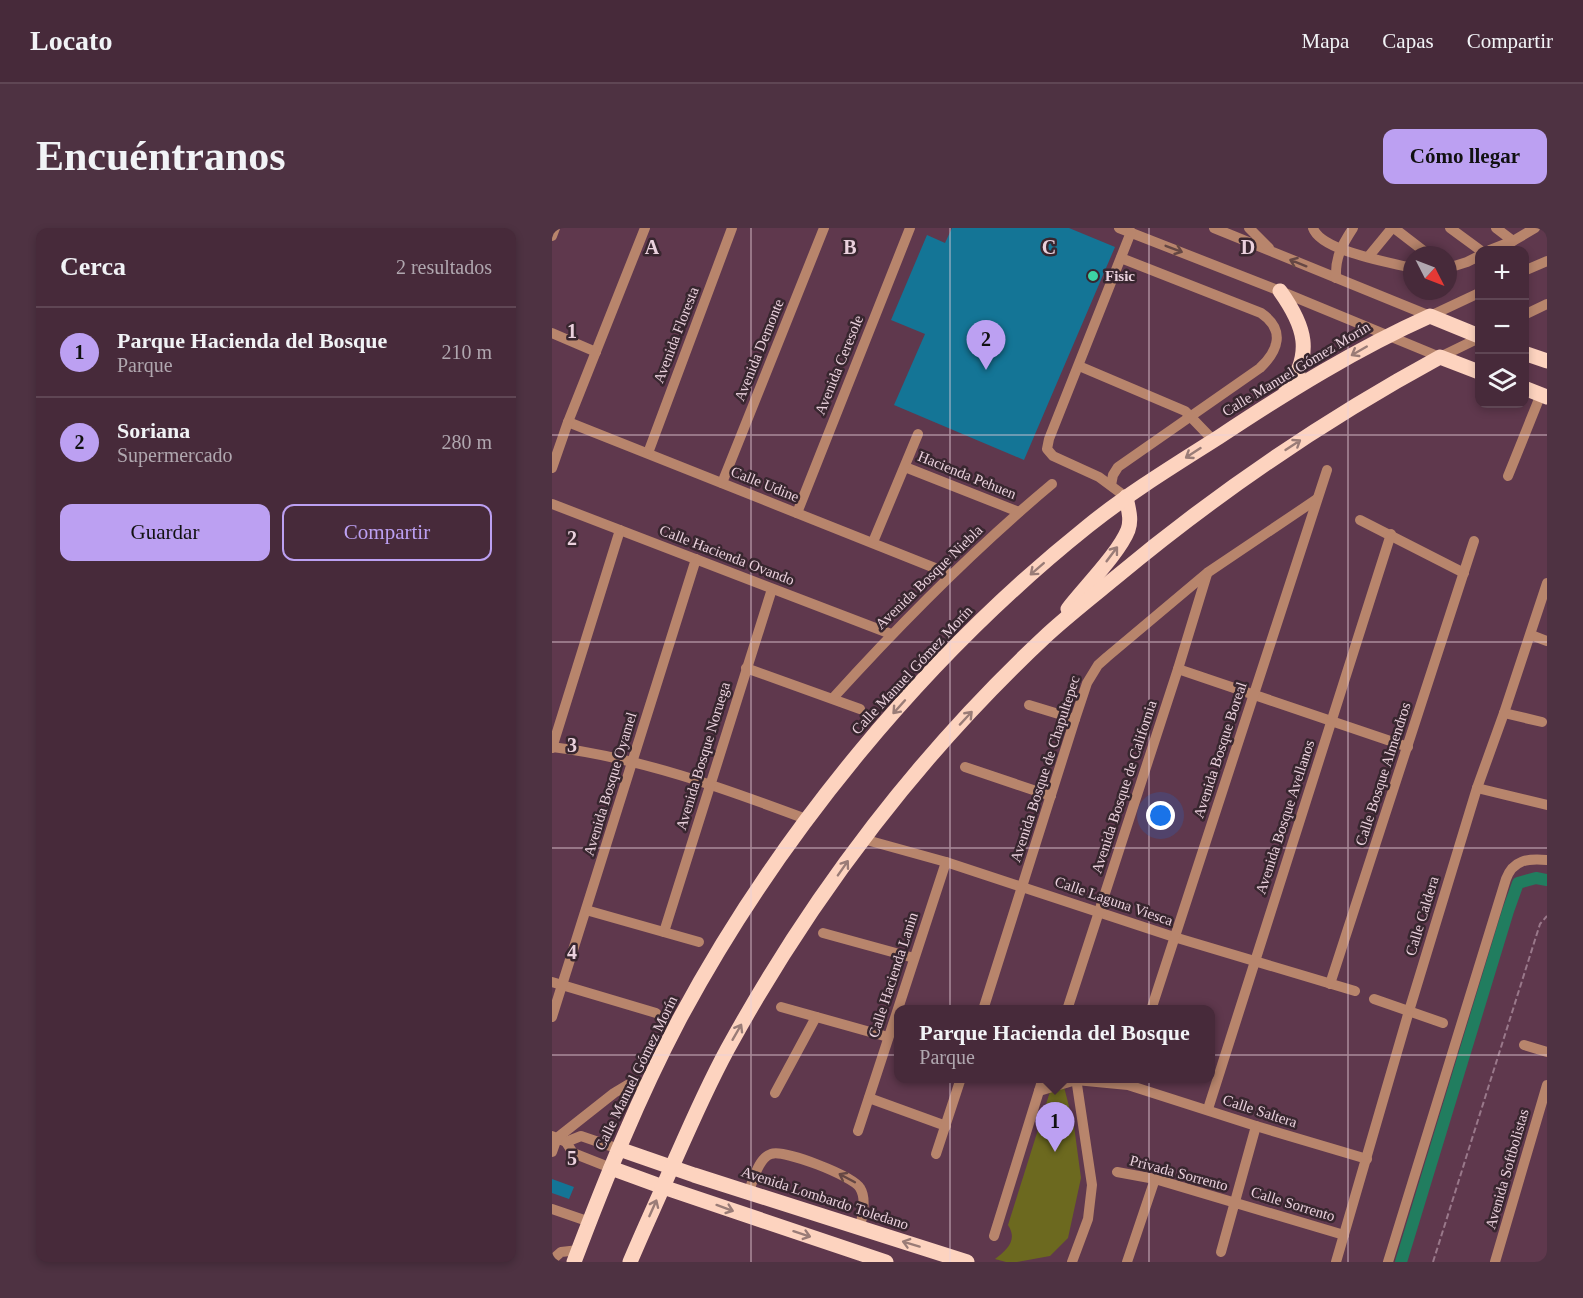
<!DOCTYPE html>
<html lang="es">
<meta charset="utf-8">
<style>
body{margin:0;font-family:Georgia,serif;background:#4e3242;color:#f1f3f6}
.controls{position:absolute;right:18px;top:18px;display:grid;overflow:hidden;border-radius:12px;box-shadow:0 3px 9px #0003}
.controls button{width:54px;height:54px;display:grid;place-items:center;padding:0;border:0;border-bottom:2px solid #5f4654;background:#472a3a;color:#f1f3f6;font:30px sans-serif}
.compass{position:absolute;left:851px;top:18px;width:54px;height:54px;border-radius:50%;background:#472a3a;box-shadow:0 3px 9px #0003;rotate:132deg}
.you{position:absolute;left:609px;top:588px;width:21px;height:21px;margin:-15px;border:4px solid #fff;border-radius:50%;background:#1a73e8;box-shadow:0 0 0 9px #1a73e833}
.badge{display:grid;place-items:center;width:39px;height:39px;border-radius:50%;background:#bca0f2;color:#111;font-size:20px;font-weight:700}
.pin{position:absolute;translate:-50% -50px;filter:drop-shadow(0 2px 3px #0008)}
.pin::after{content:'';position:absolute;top:32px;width:21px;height:18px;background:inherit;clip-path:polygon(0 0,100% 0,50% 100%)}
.popup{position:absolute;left:342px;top:777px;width:321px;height:78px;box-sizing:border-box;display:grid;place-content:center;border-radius:12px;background:#472a3a;filter:drop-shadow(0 2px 4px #0005);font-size:20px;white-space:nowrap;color:#b0a7af}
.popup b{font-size:22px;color:#f1f3f6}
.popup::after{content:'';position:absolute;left:50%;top:100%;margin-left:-12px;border:12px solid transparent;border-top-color:#472a3a}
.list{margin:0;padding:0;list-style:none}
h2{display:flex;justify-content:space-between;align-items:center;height:78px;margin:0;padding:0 24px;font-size:26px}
h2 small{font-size:20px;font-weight:400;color:#b0a7af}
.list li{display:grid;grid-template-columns:39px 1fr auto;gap:18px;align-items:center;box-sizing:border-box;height:90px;padding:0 24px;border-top:2px solid #5f4654}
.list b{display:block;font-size:22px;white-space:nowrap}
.list p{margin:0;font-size:20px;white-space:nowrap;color:#b0a7af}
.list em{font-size:20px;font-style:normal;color:#b0a7af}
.actions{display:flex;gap:12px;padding:18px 24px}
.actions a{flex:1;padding:14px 0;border:2px solid #bca0f2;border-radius:12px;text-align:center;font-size:21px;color:#bca0f2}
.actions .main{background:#bca0f2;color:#111}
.icon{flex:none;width:33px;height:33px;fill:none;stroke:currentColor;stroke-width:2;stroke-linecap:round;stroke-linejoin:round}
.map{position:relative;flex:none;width:995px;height:1034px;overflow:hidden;border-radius:12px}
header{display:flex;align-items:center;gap:36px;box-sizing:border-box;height:84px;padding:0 30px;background:#472a3a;border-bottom:2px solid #5f4654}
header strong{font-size:28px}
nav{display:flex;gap:33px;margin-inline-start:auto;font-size:21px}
.intro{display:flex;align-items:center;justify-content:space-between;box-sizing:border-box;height:144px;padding:0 36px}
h1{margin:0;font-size:42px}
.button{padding:15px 27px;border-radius:12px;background:#bca0f2;color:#111;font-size:21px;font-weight:700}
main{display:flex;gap:36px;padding:0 36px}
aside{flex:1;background:#472a3a;border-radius:12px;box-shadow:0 3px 9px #0003}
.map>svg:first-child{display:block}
.green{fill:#6c691f}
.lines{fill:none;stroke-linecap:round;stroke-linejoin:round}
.canal{stroke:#217d5f;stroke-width:12}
.building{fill:#147596}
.path{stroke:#99788a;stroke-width:2;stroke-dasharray:6 3;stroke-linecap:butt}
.minor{stroke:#b8856c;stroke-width:10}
.major{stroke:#fdd3bf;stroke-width:15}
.oneway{stroke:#654744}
.oneway2{stroke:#9a7c77}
.grid{fill:none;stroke:#ead1dd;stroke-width:1.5;stroke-opacity:0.55}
.poi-dot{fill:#3cd4a4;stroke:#38262f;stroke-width:2}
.labels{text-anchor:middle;stroke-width:5;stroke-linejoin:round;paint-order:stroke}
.poi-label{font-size:15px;font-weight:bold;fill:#ead1dd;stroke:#38262f;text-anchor:start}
.street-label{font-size:15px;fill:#ead1dd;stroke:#38262f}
.grid-label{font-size:20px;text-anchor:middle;font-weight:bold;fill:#ead1dd;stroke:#38262f;stroke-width:5;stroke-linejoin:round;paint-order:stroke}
</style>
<header>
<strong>Locato</strong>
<nav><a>Mapa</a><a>Capas</a><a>Compartir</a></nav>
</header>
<div class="intro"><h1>Encuéntranos</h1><a class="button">Cómo llegar</a></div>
<main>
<aside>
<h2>Cerca<small>2 resultados</small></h2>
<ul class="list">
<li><span class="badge">1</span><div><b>Parque Hacienda del Bosque</b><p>Parque</p></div><em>210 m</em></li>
<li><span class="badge">2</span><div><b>Soriana</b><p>Supermercado</p></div><em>280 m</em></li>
</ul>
<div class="actions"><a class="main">Guardar</a><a>Compartir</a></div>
</aside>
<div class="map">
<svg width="995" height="1034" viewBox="0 0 995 1034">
<rect width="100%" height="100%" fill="#5f384d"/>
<path class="green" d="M502 851H510L522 898 529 950 516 1010 498 1028 465 1034H454L443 1031C455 1022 466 1012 456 997Z"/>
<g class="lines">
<path class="canal" d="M849 1034 956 683 966 655 984 650 995 652"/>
</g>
<g class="building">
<path d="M400 0H517L563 19 472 232 342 177 373 106 339 92 375 7 393 15Z"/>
<path d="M0 951 22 959 17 971 0 965Z"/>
</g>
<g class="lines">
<path class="path" d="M881 1034 988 696 995 688"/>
<g class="minor">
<path d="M567 0 728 63 888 129 927 110"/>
<path d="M662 0 878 88 927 65"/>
<path d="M697 0 717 20"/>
<path d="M761 0C769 23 837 34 860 40"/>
<path d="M842 0 877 27"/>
<path d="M898 0 928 22"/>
<path d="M944 0 961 13"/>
<path d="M0 8 3 0"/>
<path d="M938 22 961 13 983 0"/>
<path d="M817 28 840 0"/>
<path d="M896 40 915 34 927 28"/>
<path d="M972 43 995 33"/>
<path d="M784 50C783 29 790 17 801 0"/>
<path d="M972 87 995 76"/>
<path d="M0 105 44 124"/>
<path d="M527 138 633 183 661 212"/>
<path d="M16 194 398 346"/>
<path d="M96 225 180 0"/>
<path d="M353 239 467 284"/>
<path d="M0 240 16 194 93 0"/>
<path d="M956 248 989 166"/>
<path d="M170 255 272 0"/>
<path d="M559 257 561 247 566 239 708 140C726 123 734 102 709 85L569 30"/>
<path d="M574 269 547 249 501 228 495 221 497 211 579 4"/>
<path d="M0 276 339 406"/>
<path d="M245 285 358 0"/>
<path d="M808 292 912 345"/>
<path d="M321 314 366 206"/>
<path d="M979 407 995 413"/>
<path d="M194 440 308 481"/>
<path d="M626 441 856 519"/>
<path d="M281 470C350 394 421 322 500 256"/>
<path d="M477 477 523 491"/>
<path d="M952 485 990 494"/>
<path d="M0 519C89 530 171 560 254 591"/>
<path d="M0 520 68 302"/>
<path d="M413 539 499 568"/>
<path d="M925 560 995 577"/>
<path d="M311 611 394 634 622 709 803 763"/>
<path d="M34 682 147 714"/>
<path d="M112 704 220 361"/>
<path d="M271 705 362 730"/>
<path d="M0 754 104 785"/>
<path d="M778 756 922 313"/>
<path d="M822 771 891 795"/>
<path d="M229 779 336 809"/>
<path d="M431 782 523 491 535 455 546 437 555 429 655 345 765 271"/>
<path d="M515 782 626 441 655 346"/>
<path d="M599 782 775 242"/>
<path d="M0 789 144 331"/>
<path d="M972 817 995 824"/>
<path d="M487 863 524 852 576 857 704 898 815 931"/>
<path d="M223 865 264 789"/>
<path d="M317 870 394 898"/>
<path d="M656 881 839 306"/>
<path d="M306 903 394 634"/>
<path d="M0 908 14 914 21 925 59 940"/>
<path d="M14 914 29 908 67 921"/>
<path d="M0 924 5 910 62 865 77 856 96 857"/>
<path d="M384 926 409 850"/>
<path d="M565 944 603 951 792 1007"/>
<path d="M196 965C201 954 206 930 219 926 232 921 301 948 308 960 315 971 310 988 308 1000"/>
<path d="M0 981 38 994"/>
<path d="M442 1008 491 850"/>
<path d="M669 1024 704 898"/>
<path d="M0 1032 9 1024 27 1022"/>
<path d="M520 1034 536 991 540 957 524 850"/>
<path d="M575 1034 603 951"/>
<path d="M784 1034 857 783 925 560 952 485 995 355"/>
<path d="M836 1034 954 651C961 632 976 630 995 632"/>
<path d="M943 1034 995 857"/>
</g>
<g class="major">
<path d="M728 63C753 98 762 126 734 163"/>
<path d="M972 125 995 133"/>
<path d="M972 160 995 169"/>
<path d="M516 381C532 360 567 325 576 302 580 291 576 280 574 269"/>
<path d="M67 921 142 947 415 1034"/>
<path d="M59 940 111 959 334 1034"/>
<path d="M22 1034C53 952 86 870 127 792 226 607 372 429 536 298 577 265 623 237 667 209 735 164 804 121 878 88L927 108"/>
<path d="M78 1034C91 1003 105 973 118 943 138 899 156 855 180 813 263 663 370 523 496 406 518 386 541 368 563 350 665 265 772 192 888 129L927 144"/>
</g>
</g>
<defs><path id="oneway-shaft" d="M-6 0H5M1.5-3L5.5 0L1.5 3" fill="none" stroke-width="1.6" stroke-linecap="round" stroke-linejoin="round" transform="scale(1.5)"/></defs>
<g class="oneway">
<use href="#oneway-shaft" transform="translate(622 21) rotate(21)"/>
<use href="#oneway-shaft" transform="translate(746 35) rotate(-158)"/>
<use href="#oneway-shaft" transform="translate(295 950) rotate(-152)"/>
</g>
<g class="oneway2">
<use href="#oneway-shaft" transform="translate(807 123) rotate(150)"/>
<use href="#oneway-shaft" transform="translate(741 217) rotate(-33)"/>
<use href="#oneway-shaft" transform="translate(641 225) rotate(147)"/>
<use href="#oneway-shaft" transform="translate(560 326) rotate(-53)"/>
<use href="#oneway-shaft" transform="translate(485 341) rotate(139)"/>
<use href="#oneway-shaft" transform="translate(347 479) rotate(132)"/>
<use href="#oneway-shaft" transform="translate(414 490) rotate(-47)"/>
<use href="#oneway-shaft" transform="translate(291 640) rotate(-55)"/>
<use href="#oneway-shaft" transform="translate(185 804) rotate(-60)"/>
<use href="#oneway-shaft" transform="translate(101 980) rotate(-66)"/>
<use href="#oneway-shaft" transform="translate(173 980) rotate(20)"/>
<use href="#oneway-shaft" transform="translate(250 1006) rotate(18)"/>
<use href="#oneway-shaft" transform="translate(359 1016) rotate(-163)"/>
</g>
<path class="grid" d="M199 0V1034M398 0V1034M597 0V1034M796 0V1034M0 207H995M0 414H995M0 620H995M0 827H995"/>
<circle class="poi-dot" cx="541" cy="48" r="6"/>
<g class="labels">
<g class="poi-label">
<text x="553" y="53">Fisic</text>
</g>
<g class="street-label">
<text transform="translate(124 107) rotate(-69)" y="5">Avenida Floresta</text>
<text transform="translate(207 122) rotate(-68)" y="5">Avenida Demonte</text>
<text transform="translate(287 137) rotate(-68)" y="5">Avenida Ceresole</text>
<text transform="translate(744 141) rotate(-31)" y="5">Calle Manuel Gómez Morín</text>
<text transform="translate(415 247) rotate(22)" y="5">Hacienda Pehuen</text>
<text transform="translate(213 256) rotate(22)" y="5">Calle Udine</text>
<text transform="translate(175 327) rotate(21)" y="5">Calle Hacienda Ovando</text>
<text transform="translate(377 349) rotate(-44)" y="5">Avenida Bosque Niebla</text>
<text transform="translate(360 442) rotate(-47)" y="5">Calle Manuel Gómez Morín</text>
<text transform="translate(668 522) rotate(-72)" y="5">Avenida Bosque Boreal</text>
<text transform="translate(151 528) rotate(-73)" y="5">Avenida Bosque Noruega</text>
<text transform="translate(493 541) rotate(-72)" y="5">Avenida Bosque de Chapultepec</text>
<text transform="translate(831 546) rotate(-72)" y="5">Calle Bosque Almendros</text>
<text transform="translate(58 556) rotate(-73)" y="5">Avenida Bosque Oyamel</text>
<text transform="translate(572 559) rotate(-72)" y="5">Avenida Bosque de California</text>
<text transform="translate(733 589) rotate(-72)" y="5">Avenida Bosque Avellanos</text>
<text transform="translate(562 673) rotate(19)" y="5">Calle Laguna Viesca</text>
<text transform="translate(870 688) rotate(-73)" y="5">Calle Caldera</text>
<text transform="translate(341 747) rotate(-72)" y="5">Calle Hacienda Lanin</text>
<text transform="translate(84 845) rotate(-64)" y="5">Calle Manuel Gómez Morín</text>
<text transform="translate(708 883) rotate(18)" y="5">Calle Saltera</text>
<text transform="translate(955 941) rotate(-74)" y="5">Avenida Softbolistas</text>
<text transform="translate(627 945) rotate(15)" y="5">Privada Sorrento</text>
<text transform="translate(273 970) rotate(18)" y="5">Avenida Lombardo Toledano</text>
<text transform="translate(741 976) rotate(17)" y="5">Calle Sorrento</text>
</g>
</g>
<g class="grid-label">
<text x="100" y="26">A</text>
<text x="298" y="26">B</text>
<text x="497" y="26">C</text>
<text x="696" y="26">D</text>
<text x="20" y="110">1</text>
<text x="20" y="317">2</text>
<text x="20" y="524">3</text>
<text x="20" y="731">4</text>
<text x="20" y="937">5</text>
</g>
</svg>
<div class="controls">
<button>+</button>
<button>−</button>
<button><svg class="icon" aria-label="layers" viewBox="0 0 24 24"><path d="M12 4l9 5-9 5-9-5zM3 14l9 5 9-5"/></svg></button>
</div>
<svg class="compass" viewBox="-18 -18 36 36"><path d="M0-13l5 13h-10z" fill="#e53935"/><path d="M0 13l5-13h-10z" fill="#b0a7af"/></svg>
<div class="you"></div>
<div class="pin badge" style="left:503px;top:924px">1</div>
<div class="popup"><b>Parque Hacienda del Bosque</b>Parque</div>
<div class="pin badge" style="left:434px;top:142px">2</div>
</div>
</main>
